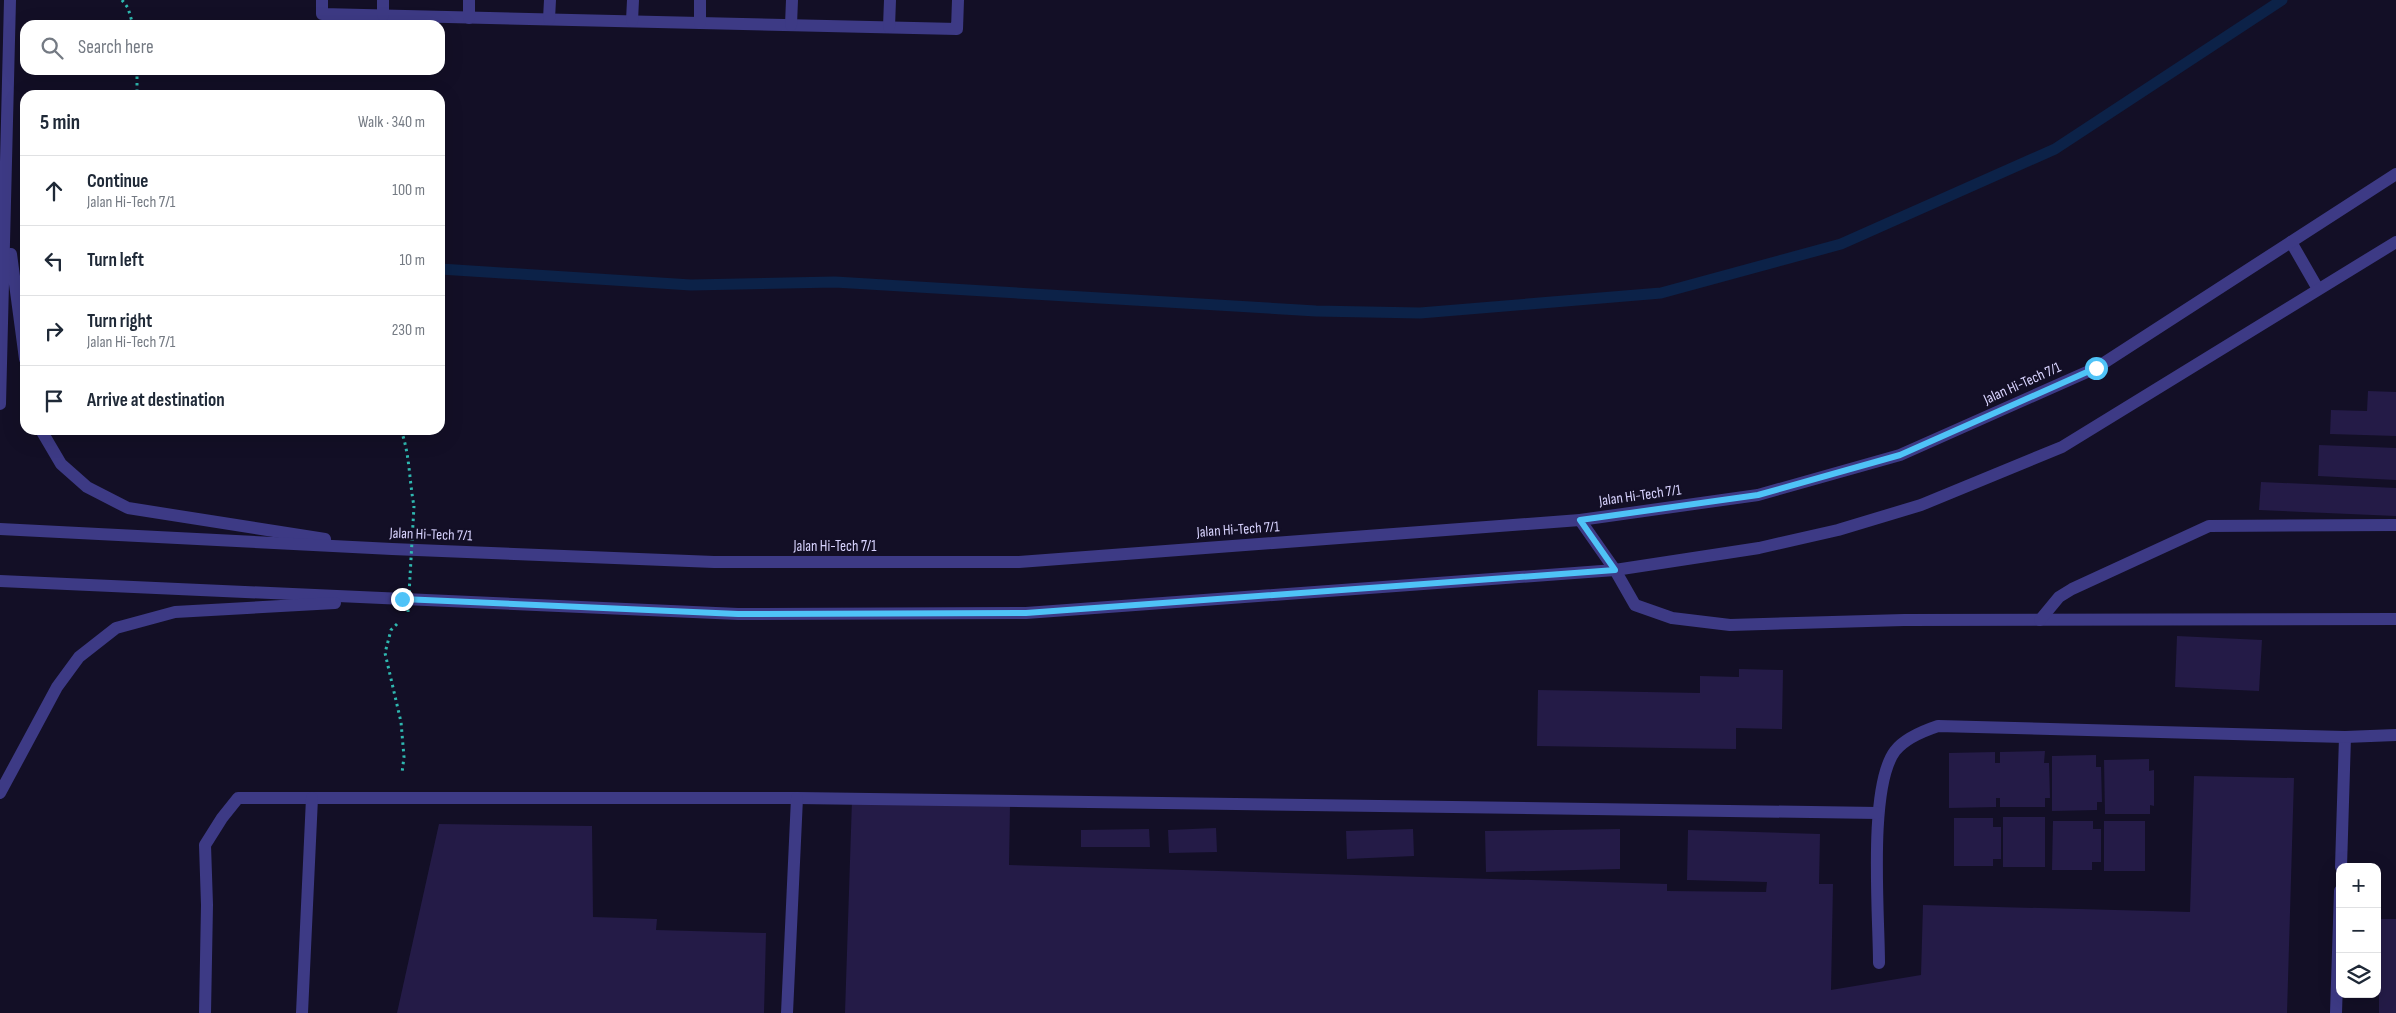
<!DOCTYPE html>
<meta charset="utf-8">
<style>
body{margin:0;font-family:"Sofia Sans Condensed",sans-serif;background:#f2f2f3;color:#1f2937}
.controls{position:absolute;right:15px;bottom:15px;display:grid;overflow:hidden;border-radius:10px;box-shadow:0 5px 20px #0002}
.controls button{width:45px;height:45px;display:grid;place-items:center;padding:0;border:0;border-bottom:1px solid #e0e1e3;background:#fff;color:#1f2937;font:25px sans-serif}
.stop{position:absolute;width:15px;height:15px;margin:-11px;border:4px solid #4fc3f7;border-radius:50%;background:#fff}
.stop.end{background:#4fc3f7;border-color:#fff;box-shadow:0 1px 5px #0008}
.list{margin:0;padding:0;list-style:none}
h2{display:flex;justify-content:space-between;align-items:center;height:65px;margin:0;padding:0 20px;font-size:21px}
h2 small{font-size:16px;font-weight:400;color:#747a83}
.list li{display:grid;grid-template-columns:32px 1fr auto;gap:15px;align-items:center;box-sizing:border-box;height:70px;padding:0 20px;border-top:1px solid #e0e1e3}
.list b{display:block;font-size:19px;white-space:nowrap}
.list p{margin:0;font-size:16px;white-space:nowrap;color:#747a83}
.list em{font-size:16px;font-style:normal;color:#747a83}
.icon{flex:none;width:28px;height:28px;fill:none;stroke:currentColor;stroke-width:2;stroke-linecap:round;stroke-linejoin:round}
.map{position:relative;flex:none;width:2396px;height:1013px;overflow:hidden}
.search{position:absolute;background:#fff;box-shadow:0 5px 20px #0002;left:20px;top:20px;width:425px;height:55px;display:flex;align-items:center;gap:12px;box-sizing:border-box;padding:0 18px;border-radius:15px;color:#747a83;font-size:19px}
.panel{position:absolute;background:#fff;box-shadow:0 5px 20px #0002;left:20px;top:90px;width:425px;height:345px;border-radius:15px}
.map>svg:first-child{display:block}
.lines{fill:none;stroke-linecap:round;stroke-linejoin:round}
.stream{stroke:#0c2248;stroke-width:11}
.building{fill:#241b47}
.path{stroke:#2fb8b0;stroke-width:3;stroke-dasharray:2.5 4;stroke-linecap:butt}
.service{stroke:#3d3a85;stroke-width:12}
.minor{stroke:#3d3a85;stroke-width:12}
.path-bridge{stroke:#2fb8b0;stroke-width:3;stroke-dasharray:2.5 4;stroke-linecap:butt}
.route{stroke:#4fc3f7;stroke-width:6}
.labels{text-anchor:middle;stroke-width:4;stroke-linejoin:round;paint-order:stroke}
.street-label{font-size:15px;fill:#d9d4ff;stroke:#130f26}
</style>
<div class="map">
<svg width="2396" height="1013" viewBox="0 0 2396 1013">
<rect width="100%" height="100%" fill="#130f26"/>
<g class="lines">
<path class="stream" d="M440 269 691 285 835 282 1316 311 1420 313 1661 293 1841 244 2055 149 2282 0"/>
</g>
<g class="building">
<path d="M2368 391 2396 392V436L2330 434 2331 410 2367 411Z"/>
<path d="M2319 445 2396 448V480L2318 476Z"/>
<path d="M2261 482 2396 488V516L2259 510Z"/>
<path d="M2177 636 2262 640 2259 691 2175 687Z"/>
<path d="M1739 669 1783 670 1782 729 1736 728V749L1537 746 1538 690 1700 693V676L1739 677Z"/>
<path d="M2045 751 2044 763H2049L2050 798H2045V807H2000V798H1996V807L1949 808V753L1995 752V763H2000V752Z"/>
<path d="M2096 755V767H2101L2102 802H2097V810L2052 811V756Z"/>
<path d="M2149 759V771L2154 770V806L2150 805V814H2105L2104 760Z"/>
<path d="M2194 776 2294 778 2287 1013H845L852 800 1010 805 1009 865 1667 884V891L1766 892 1767 882 1687 880 1688 830 1820 834 1819 884H1833L1831 990 1921 975 1923 905 2190 912Z"/>
<rect x="2003" y="817" width="42" height="50"/>
<path d="M1954 818H1993V827H2001V859H1993V866H1954Z"/>
<path d="M2053 821H2093V829H2101V862H2092V870H2052Z"/>
<rect x="2104" y="821" width="41" height="50"/>
<path d="M439 824 592 826 593 917 657 919 656 930 766 933 764 1013H397Z"/>
<path d="M1216 828 1217 852 1169 853 1168 830Z"/>
<path d="M1149 829 1150 847H1081V830Z"/>
<path d="M1413 829 1414 856 1347 859 1346 831Z"/>
<path d="M1620 829V869L1486 872 1485 831Z"/>
<rect x="2379" y="919" width="17" height="94"/>
</g>
<g class="lines">
<g class="path">
<path d="M122 0 128 8 133 25"/>
<path d="M137 70V95"/>
<path d="M401 430C410 455 409 480 414 506"/>
<path d="M397 624 391 630 385 653 401 722 404 757 402 773"/>
</g>
<g class="service">
<path d="M322 0V14L957 29 958 0"/>
<path d="M383 15V0"/>
<path d="M469 18V0"/>
<path d="M549 19 550 0"/>
<path d="M632 21 633 0"/>
<path d="M700 23V0"/>
<path d="M791 25 792 0"/>
<path d="M889 27 890 0"/>
<path d="M1580 520 1615 570 1635 605 1672 618 1730 625 1904 620 2396 619"/>
<path d="M2040 620 2059 597 2072 589 2209 526 2396 525"/>
<path d="M2341 867 2345 737"/>
<path d="M1879 963C1879 915 1868 787 1895 751 1905 738 1923 731 1938 726L2345 737 2396 735"/>
<path d="M205 1013 207 905 205 845 222 818 238 798H797L1878 813"/>
<path d="M302 1013 312 798"/>
<path d="M787 1013 797 798"/>
<path d="M2336 1013 2340 891"/>
</g>
<g class="minor">
<path d="M2291 242 2318 289"/>
<path d="M11 254 25 359"/>
<path d="M0 404 10 0"/>
<path d="M41 430 61 464 87 487 128 508 325 539"/>
<path d="M0 529 392 549 714 562H1019L1580 520 1758 495 1900 455 2096 368 2396 174"/>
<path d="M0 581 738 614 1026 613 1615 570 1759 548 1838 530 1921 505 2062 447 2396 242"/>
<path d="M0 793 57 687 79 657 116 628 175 612 335 603"/>
</g>
<path class="path-bridge" d="M408 612 414 506"/>
</g>
<g class="lines">
<path class="route" d="M402 599 738 614 1026 613 1615 570 1580 520 1758 495 1900 455 2096 368"/>
</g>
<g class="labels">
<g class="street-label">
<text transform="translate(2022 383) rotate(-24)" y="5">Jalan Hi-Tech 7/1</text>
<text transform="translate(1640 495) rotate(-8)" y="5">Jalan Hi-Tech 7/1</text>
<text transform="translate(1238 529) rotate(-4)" y="5">Jalan Hi-Tech 7/1</text>
<text transform="translate(431 534) rotate(2)" y="5">Jalan Hi-Tech 7/1</text>
<text x="835" y="551">Jalan Hi-Tech 7/1</text>
</g>
</g>
</svg>
<div class="controls">
<button>+</button>
<button>−</button>
<button><svg class="icon" aria-label="layers" viewBox="0 0 24 24"><path d="M12 4l9 5-9 5-9-5zM3 14l9 5 9-5"/></svg></button>
</div>
<div class="stop" style="left:2096px;top:368px"></div>
<div class="stop end" style="left:402px;top:599px"></div>
<div class="search"><svg class="icon" aria-label="search" viewBox="0 0 24 24"><circle cx="10" cy="10" r="6"/><path d="M15 15l6 6"/></svg>Search here</div>
<section class="panel">
<h2>5 min<small>Walk · 340 m</small></h2>
<ul class="list">
<li><svg class="icon" aria-label="ahead" viewBox="0 0 24 24"><path d="M12 20V5M6 11l6-6 6 6"/></svg><div><b>Continue</b><p>Jalan Hi-Tech 7/1</p></div><em>100 m</em></li>
<li><svg class="icon" aria-label="left" viewBox="0 0 24 24"><path d="M17 20v-9H6M10 6l-5 5 5 5"/></svg><div><b>Turn left</b></div><em>10 m</em></li>
<li><svg class="icon" aria-label="right" viewBox="0 0 24 24"><path d="M7 20v-9h11M14 6l5 5-5 5"/></svg><div><b>Turn right</b><p>Jalan Hi-Tech 7/1</p></div><em>230 m</em></li>
<li><svg class="icon" aria-label="arrive" viewBox="0 0 24 24"><path d="M6 21V4h12l-3 4 3 4H6"/></svg><div><b>Arrive at destination</b></div></li>
</ul>
</section>
</div>
